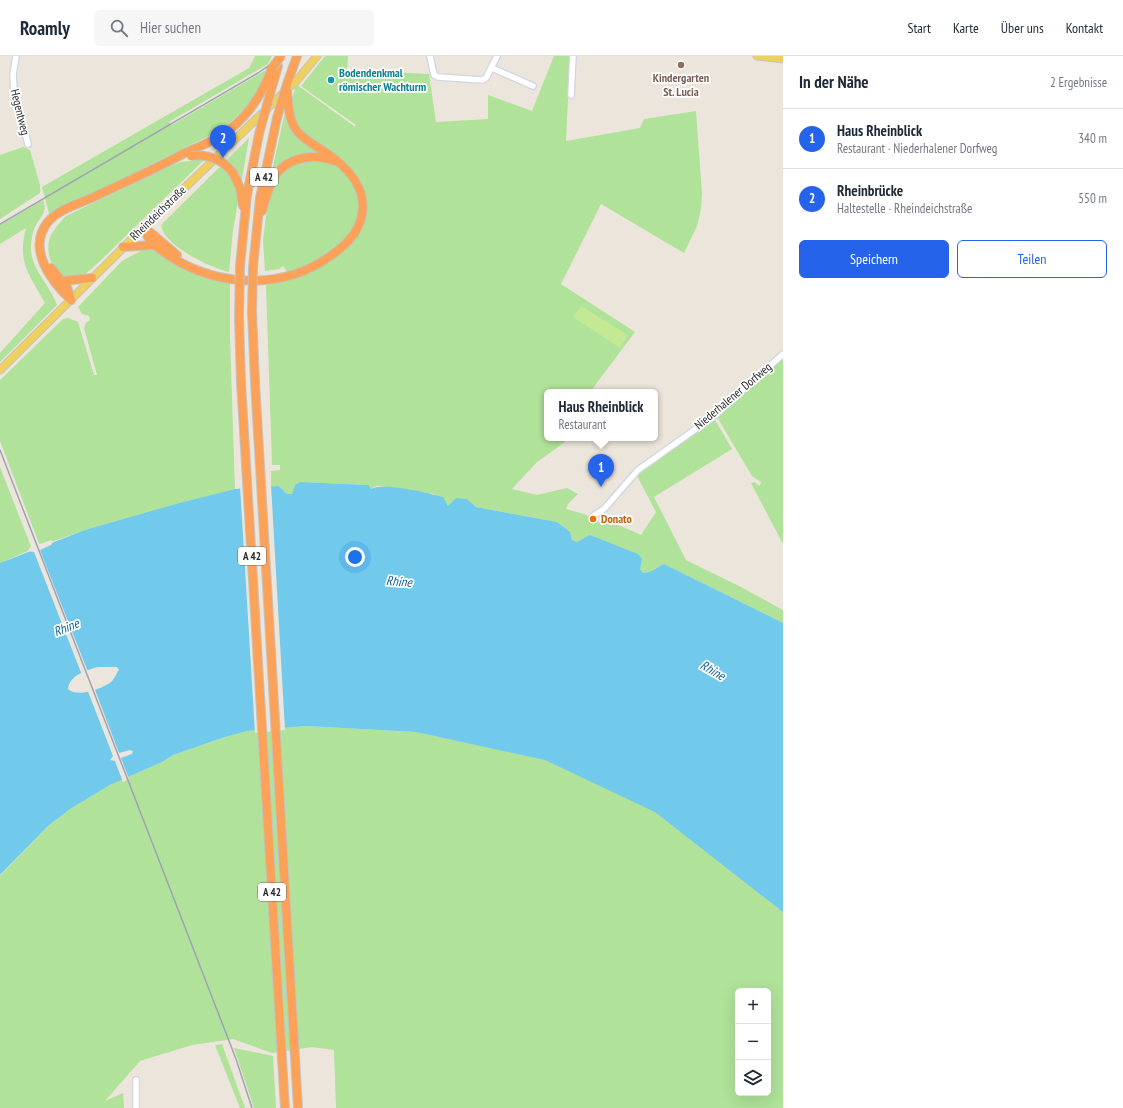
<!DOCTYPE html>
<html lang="de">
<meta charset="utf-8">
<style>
body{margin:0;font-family:"PT Sans Narrow",sans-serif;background:#f6f6f7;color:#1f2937}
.controls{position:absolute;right:12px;bottom:12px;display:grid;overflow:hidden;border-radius:6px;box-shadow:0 4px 16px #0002}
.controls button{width:36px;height:36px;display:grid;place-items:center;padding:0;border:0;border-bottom:1px solid #e0e1e3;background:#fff;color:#1f2937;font:20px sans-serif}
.you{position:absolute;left:355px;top:501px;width:14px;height:14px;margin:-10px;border:3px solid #fff;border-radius:50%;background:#1a73e8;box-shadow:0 0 0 6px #1a73e833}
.badge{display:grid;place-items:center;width:26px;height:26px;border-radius:50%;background:#2563eb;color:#fff;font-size:13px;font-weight:700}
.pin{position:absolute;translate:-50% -33px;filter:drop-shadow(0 1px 2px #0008)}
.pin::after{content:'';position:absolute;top:21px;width:14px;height:12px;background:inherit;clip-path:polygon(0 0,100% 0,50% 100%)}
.popup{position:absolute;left:544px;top:333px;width:114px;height:52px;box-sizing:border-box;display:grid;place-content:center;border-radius:6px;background:#fff;filter:drop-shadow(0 1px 3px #0005);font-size:13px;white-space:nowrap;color:#747a83}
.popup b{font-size:15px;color:#1f2937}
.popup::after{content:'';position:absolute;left:50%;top:100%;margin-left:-8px;border:8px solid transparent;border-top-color:#fff}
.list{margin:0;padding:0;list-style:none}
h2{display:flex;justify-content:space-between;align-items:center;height:52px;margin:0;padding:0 16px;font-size:17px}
h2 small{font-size:13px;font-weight:400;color:#747a83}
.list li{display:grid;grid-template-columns:26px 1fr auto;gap:12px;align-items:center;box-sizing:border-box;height:60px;padding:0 16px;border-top:1px solid #e0e1e3}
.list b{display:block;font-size:15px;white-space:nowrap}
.list p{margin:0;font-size:13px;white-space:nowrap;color:#747a83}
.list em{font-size:13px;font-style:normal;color:#747a83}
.actions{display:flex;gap:8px;padding:12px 16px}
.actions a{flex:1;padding:9px 0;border:1px solid #2563eb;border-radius:6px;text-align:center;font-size:14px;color:#2563eb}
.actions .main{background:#2563eb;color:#fff}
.icon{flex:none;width:22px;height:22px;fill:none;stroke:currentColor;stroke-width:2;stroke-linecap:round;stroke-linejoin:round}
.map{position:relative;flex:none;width:783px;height:1052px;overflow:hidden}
header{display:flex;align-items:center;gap:24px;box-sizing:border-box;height:56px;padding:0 20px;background:#fff;border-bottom:1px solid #e0e1e3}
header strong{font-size:19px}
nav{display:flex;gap:22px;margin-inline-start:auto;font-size:14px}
.search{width:280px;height:36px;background:#f6f6f7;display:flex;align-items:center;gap:10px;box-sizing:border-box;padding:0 14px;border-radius:6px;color:#747a83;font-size:15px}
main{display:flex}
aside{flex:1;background:#fff}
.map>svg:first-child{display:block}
.green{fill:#b0e299;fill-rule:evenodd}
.pitch{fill:#c3e995}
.water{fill:#71c9ec;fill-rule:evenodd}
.pier{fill:#ece5dc}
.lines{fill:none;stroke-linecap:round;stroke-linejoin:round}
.minor-casing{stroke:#d1d4e3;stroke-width:8}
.major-casing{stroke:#c3c3c3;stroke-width:9}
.highway-casing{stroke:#c3c3c3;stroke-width:10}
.minor{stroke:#fff;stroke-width:5.5}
.major{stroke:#eed05f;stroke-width:7}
.highway{stroke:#fba258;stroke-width:8}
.rail{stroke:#9fa2b4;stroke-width:1.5}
.highway-bridge-casing{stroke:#c3c3c3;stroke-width:10;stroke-linecap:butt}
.highway-bridge{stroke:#fba258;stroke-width:8}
.education-dot{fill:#8d6e63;stroke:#fff;stroke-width:1.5}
.culture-dot{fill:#0f9aa8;stroke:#fff;stroke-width:1.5}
.food-dot{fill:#e8710a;stroke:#fff;stroke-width:1.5}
.labels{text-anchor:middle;stroke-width:3.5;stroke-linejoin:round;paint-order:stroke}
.shield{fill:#fff;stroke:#6a6a6a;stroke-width:1}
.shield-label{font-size:11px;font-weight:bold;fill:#2a2a2a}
.culture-label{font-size:12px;font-weight:bold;fill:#0d838f;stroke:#fff;text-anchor:start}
.education-label{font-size:12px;font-weight:bold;fill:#785e54;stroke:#fff}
.street-label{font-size:12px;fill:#2a2a2a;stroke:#fff}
.food-label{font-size:12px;font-weight:bold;fill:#c56008;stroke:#fff;text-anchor:start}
.water-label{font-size:13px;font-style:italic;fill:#106698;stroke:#fff}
</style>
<header>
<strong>Roamly</strong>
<div class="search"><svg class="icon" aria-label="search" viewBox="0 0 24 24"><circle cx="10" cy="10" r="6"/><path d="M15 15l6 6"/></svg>Hier suchen</div>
<nav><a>Start</a><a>Karte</a><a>Über uns</a><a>Kontakt</a></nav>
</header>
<main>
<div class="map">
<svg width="783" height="1052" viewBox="0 0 783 1052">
<rect width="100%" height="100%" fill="#ece5dc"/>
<g class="green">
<path d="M255 0H272L268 8 169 66 172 69 266 14C256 42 244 56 221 74L55 156 50 161 42 131 249 12Z"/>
<path d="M325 0H348L347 14 429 18 436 66 488 63V39L532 55 554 0H570L566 85 640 72 644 63 696 55 702 138 701 153 697 170 684 197 601 148 561 228 635 276 590 336H547V382H560L565 386 537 406 512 433 537 439 567 432 578 438 568 448 566 453 584 458 602 468 605 463 641 479 656 456 637 420 639 416 666 395 715 364 732 393 654 441 686 504 741 531 783 554V567L664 508C657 511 651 517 643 517L640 513 584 483 577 486 572 484 570 476 557 466 476 451 467 443 448 450 446 447 434 438 387 431 376 430 371 433 369 429 300 426 295 429 293 438H287L279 430 271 431V415L280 414V409H272L266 229 289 224 288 217 283 210 279 213 265 215 263 184 271 120 285 56 291 48 296 28 354 70 356 69 301 30Z"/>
<path d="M249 82 233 174 229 216C211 212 164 190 161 169Z"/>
<path d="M23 91 30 94 40 129V137L0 163V99Z"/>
<path d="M194 104H204L99 206C94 210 86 219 79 221 56 227 42 198 51 179 55 172 60 166 66 160L168 111 181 106Z"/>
<path d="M43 144C48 156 41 160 36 169 32 176 31 186 31 193 32 215 50 229 57 249L0 306V297L45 247C29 218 17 207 26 172L0 188V169Z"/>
<path d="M148 191 230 227V281L235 433 85 474 40 490 0 385V324L63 263 68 262 78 266 94 319H97L84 272 86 267 90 264 89 260 82 258 78 251 122 205Z"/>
<path d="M783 302V488L751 427 754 426 760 430 761 426 752 420 717 361Z"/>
<path d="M0 411 32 493 0 507Z"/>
<path d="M306 670 416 676 547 704 660 757 783 853V1052H336L334 994 312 991 272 997 233 983 192 989 140 1005 105 1045 123 1037 124 1052H0V820L48 770 70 753 110 729 162 706 173 699 222 682 247 675ZM738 935H768V1037H738Z"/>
<path d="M222 988 245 1052H240L215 989Z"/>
<path d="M234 992 273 1000 276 1052H254Z"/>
</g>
<path class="pitch" d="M581 250 628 279 620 292 573 261Z"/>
<path class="water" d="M300 426 369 429 371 433C383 426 429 437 443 441L448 450 456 442 467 443 476 451 557 466 570 476 572 484 577 486 590 479 638 498 642 503 640 513 643 517C651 517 657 511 664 508L783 567V856L655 756 545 704 416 676 306 670 247 675 222 682 173 699 162 706 110 729 70 753 48 770 0 819V507L85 474 176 448 235 433 279 430 287 438H292L295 429ZM98 611H117L119 614C116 618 114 624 110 627 100 633 78 642 68 633 69 620 86 614 98 611Z"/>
<g class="pier">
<path d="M271 429 285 674 255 677 240 430Z"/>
<path d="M51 484 53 486 51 489 40 494 88 616 82 619 34 496 28 495 29 492Z"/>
<path d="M94 631 119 697 130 694 133 695 132 698 121 702 129 723 123 726 115 705 110 704 113 700 87 633Z"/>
</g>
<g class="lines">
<g class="minor-casing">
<g id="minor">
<path d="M16 0 13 19 14 35 28 88"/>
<path d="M430 0 434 19 438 21 482 24 486 22 497 0"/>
<path d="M492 12 533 30"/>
<path d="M571 39 573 0"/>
<path d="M593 460 604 453 638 414 714 360 783 298"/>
<path d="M136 1024V1052"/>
</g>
</g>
<g class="major-casing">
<g id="major">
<path d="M757 0 783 3"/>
<path d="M0 314 144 171 298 23 317 0"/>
</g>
</g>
<g class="highway-casing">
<g id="highway">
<path d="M287 28 297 0"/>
<path d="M270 38 278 10"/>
<path d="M233 117 240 132 243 150"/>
<path d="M262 155C266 143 269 127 277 117 290 101 315 97 334 105"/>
<path d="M144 171C148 187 158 192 171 201 219 231 282 234 329 201 341 193 352 184 358 171 371 142 355 118 332 101 321 92 307 87 298 76 292 69 290 62 289 54"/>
<path d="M144 171 177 199"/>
<path d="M123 191 153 189"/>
<path d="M240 210 247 139 259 78"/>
<path d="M253 211 260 142 277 62"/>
<path d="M51 212 67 231 71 244"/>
<path d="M63 225 92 222"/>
<path d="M71 244C52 226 27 194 47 167 58 153 79 148 94 141 123 127 153 114 181 99 190 94 200 91 209 86 241 71 260 45 272 12"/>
<path d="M241 326 285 1052"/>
<path d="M255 326 298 1052"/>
</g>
</g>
<use href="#minor" class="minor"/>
<use href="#major" class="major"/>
<use href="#highway" class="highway"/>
<g class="rail">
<path d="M0 168 258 17 283 0"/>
<path d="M0 394 236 1003 252 1052"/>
</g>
<g class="highway-bridge-casing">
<g id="highway-bridge">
<path d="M272 12 281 0"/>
<path d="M287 35 289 54"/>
<path d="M277 62 287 28"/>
<path d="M259 78 270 38"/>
<path d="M191 100C208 98 222 103 233 117"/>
<path d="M240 210 239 261 241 326"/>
<path d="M253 211 252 256 255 326"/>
</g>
</g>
<use href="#highway-bridge" class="highway-bridge"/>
</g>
<circle class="education-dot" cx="681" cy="9" r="4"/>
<circle class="culture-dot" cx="331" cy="24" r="4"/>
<circle class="food-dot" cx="593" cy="463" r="4"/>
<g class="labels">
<g class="shield">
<rect x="250" y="112" width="28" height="18" rx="3"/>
<rect x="238" y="491" width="28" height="18" rx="3"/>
<rect x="258" y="827" width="28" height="18" rx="3"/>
</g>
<g class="shield-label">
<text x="264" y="125">A 42</text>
<text x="252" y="504">A 42</text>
<text x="272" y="840">A 42</text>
</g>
<g class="culture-label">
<text x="339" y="21">Bodendenkmal<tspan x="339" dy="14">römischer Wachturm</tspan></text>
</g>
<g class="education-label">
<text x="681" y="26">Kindergarten<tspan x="681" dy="14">St. Lucia</tspan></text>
</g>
<g class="street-label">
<text transform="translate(20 56) rotate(76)" y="4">Hegentweg</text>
<text transform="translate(158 157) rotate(-44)" y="4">Rheindeichstraße</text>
<text transform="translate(733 340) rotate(-40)" y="4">Niederhalener Dorfweg</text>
</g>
<g class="food-label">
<text x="601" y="467">Donato</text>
</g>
<g class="water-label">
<text transform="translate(399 525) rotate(4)" y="5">Rhine</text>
<text transform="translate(66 571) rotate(-22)" y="5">Rhine</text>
<text transform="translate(713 614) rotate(30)" y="5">Rhine</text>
</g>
</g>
</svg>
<div class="controls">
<button>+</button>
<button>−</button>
<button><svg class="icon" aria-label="layers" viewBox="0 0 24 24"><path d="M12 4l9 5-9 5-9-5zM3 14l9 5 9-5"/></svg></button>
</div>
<div class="you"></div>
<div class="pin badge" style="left:601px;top:431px">1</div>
<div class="popup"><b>Haus Rheinblick</b>Restaurant</div>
<div class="pin badge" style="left:223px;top:102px">2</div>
</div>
<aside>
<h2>In der Nähe<small>2 Ergebnisse</small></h2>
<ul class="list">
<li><span class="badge">1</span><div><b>Haus Rheinblick</b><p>Restaurant · Niederhalener Dorfweg</p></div><em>340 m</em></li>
<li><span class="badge">2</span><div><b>Rheinbrücke</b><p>Haltestelle · Rheindeichstraße</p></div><em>550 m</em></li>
</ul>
<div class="actions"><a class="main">Speichern</a><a>Teilen</a></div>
</aside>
</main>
